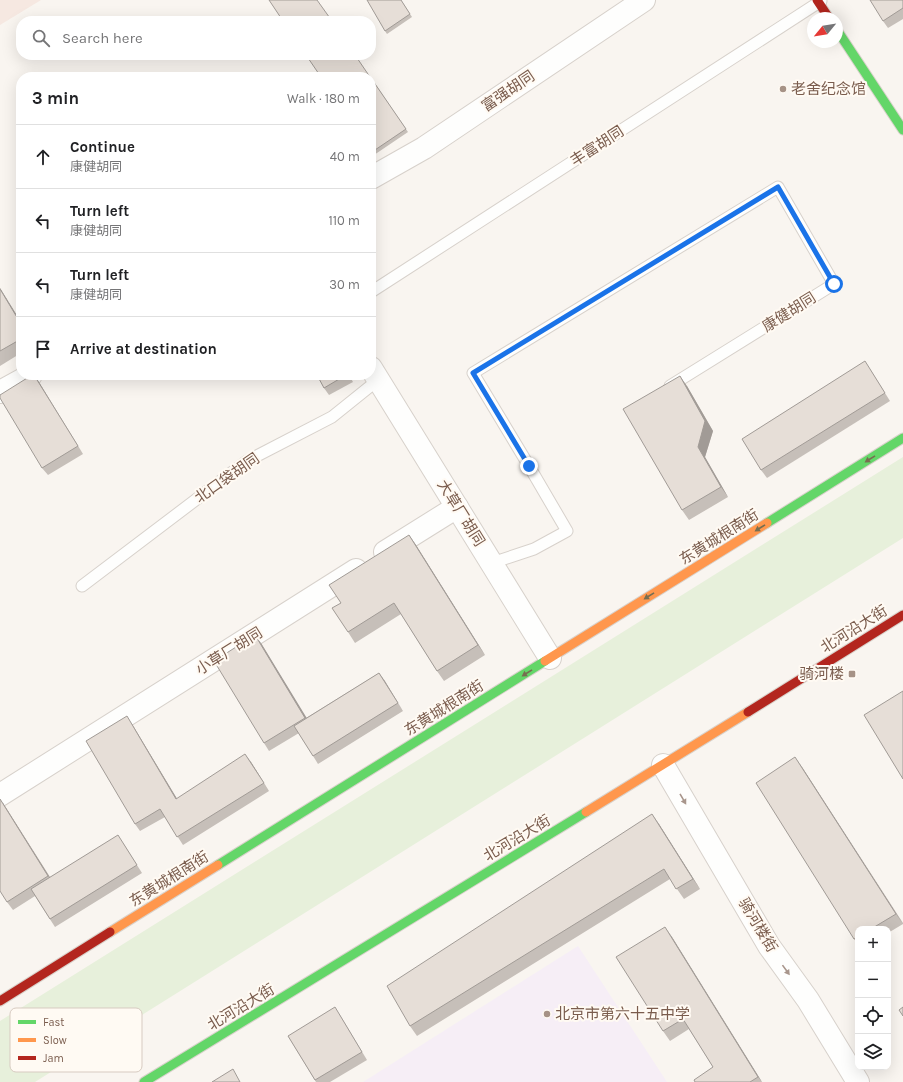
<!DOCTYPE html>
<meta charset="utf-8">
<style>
body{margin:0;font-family:Karla,"Noto Sans SC",sans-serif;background:#f2f2f2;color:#202124}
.controls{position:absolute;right:12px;bottom:12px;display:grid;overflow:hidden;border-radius:8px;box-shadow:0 4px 16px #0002}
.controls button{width:36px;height:36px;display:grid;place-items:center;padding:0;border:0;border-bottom:1px solid #e0e0e0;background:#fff;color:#202124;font:20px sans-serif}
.compass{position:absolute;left:807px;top:12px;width:36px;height:36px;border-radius:50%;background:#fff;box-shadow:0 4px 16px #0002;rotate:240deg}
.stop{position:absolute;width:12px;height:12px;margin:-9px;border:3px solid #1a73e8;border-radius:50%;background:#fff}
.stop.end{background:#1a73e8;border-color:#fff;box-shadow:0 1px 4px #0008}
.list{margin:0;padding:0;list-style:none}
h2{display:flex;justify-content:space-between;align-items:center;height:52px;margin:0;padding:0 16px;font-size:17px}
h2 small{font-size:13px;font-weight:400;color:#757577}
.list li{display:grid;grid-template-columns:26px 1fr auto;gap:12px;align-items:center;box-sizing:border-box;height:64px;padding:0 16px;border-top:1px solid #e0e0e0}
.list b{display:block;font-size:15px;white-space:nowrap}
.list p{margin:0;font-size:13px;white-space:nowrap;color:#757577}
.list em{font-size:13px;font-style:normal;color:#757577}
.icon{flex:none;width:22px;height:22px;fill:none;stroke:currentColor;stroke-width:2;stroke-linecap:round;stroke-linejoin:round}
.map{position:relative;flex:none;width:903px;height:1082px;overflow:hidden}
.search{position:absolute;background:#fff;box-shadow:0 4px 16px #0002;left:16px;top:16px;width:360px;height:44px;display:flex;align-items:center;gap:10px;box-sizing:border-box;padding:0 14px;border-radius:16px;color:#757577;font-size:15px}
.panel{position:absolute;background:#fff;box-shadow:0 4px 16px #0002;left:16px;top:72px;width:360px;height:308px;border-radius:16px}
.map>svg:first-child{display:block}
.commercial{fill:#f6e8e1}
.education{fill:#f6eef6}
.green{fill:#e7f0db}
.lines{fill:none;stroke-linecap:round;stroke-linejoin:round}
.lane-casing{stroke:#d7d1cb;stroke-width:13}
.street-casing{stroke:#d7d1cb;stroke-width:24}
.fast-casing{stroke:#d9d2cb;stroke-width:11}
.slow-casing{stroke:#d9d2cb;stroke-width:11}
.jam-casing{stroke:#d9d2cb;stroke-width:11}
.lane{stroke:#fefefd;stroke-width:11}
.street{stroke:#fefefd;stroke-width:22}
.fast{stroke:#63d668;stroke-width:9}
.slow{stroke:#ff974d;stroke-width:9}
.jam{stroke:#b3261e;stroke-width:9}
.wall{fill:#c6bfb9}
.shaded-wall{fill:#a19b96}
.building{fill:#e6ded7;stroke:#a19b96}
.oneway{fill:#776e51}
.oneway2{fill:#a8958b}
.route{stroke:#1a73e8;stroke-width:5}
.poi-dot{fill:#a69286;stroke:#fffaf3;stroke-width:1.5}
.labels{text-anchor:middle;stroke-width:4;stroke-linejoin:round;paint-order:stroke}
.poi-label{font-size:15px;fill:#7a5c4d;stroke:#fffaf3;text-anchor:start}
.street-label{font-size:15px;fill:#7a5c4d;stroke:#fffaf3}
.key{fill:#fffaf3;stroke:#d7cbc1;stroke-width:1}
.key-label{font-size:11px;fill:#7a5c4d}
</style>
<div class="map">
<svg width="903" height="1082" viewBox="0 0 903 1082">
<rect width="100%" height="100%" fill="#f9f5f0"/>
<path class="commercial" d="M0 0H41L0 25Z"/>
<path class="education" d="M578 946 667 1082H363Z"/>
<path class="green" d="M903 457V538L35 1082H0V1021Z"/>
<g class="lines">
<g class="lane-casing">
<g id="lane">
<path d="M371 292 821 1"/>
<path d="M492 563 534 549 567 531 529 466 473 373 778 187 834 284 670 386"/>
<path d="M82 586 247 461 332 417 378 380"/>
</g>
</g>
<g class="street-casing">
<g id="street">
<path d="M371 178 424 148 644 0"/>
<path d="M371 368 550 658"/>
<path d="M0 392 31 375"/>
<path d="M385 552 457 507"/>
<path d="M663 765 769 946 808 1000 858 1082"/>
<path d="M0 795 356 570"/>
</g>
</g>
<g class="fast-casing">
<g id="fast">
<path d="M837 30 903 130"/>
<path d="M767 523 903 438"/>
<path d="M218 865 545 661"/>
<path d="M144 1082 586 812"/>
</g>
</g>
<g class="slow-casing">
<g id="slow">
<path d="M545 661 767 523"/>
<path d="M586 812 748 712"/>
<path d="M110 932 218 865"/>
</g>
</g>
<g class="jam-casing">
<g id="jam">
<path d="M817 0 829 18"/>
<path d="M748 712 903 615"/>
<path d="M0 1001 110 932"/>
</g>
</g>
<use href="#lane" class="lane"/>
<use href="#street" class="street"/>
<use href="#fast" class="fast"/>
<use href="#slow" class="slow"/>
<use href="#jam" class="jam"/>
</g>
<g class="wall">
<path d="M401 0 412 17 387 34 385 31Z"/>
<path d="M903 0V19L888 28 883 21Z"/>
<path d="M371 78 408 132 374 155 371 150Z"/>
<path d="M0 288 21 322V353L0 366Z"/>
<path d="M870 369 890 401 767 478 761 470Z"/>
<path d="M34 375 83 454 48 475 42 468Z"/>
<path d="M317 375H349L353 382 329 395 324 388Z"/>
<path d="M687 386 713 431 705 457 728 497 689 520 682 510Z"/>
<path d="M409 535 416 545 485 655 444 681 437 671 401 614 355 643 348 632Z"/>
<path d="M261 643 306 718 379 673 403 711 318 764 299 733 269 751 264 743Z"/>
<path d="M132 724 177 799 251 762 269 791 183 845 165 817 140 831 135 824Z"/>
<path d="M802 767 903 923V924L888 933V929H858V944L854 939Z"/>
<path d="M3 803 50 877 123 843 142 873 55 927 35 896 13 910 7 902Z"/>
<path d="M659 824 700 889 684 899 670 879 417 1036 410 1026Z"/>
<path d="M672 937 762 1082H695L713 1067 689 1029 670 1041 663 1031Z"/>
<path d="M340 1015 367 1060 330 1082H316L288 1036Z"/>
</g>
<g class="shaded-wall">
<path d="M0 288 21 322V324L0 289Z"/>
<path d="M34 375 39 382 83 454 78 446Z"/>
<path d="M680 376 687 386 713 431 705 457 728 497 721 487 698 447Z"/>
<path d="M409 535 416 545 485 655 478 645Z"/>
<path d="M255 635 261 643 311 725 305 718Z"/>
<path d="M379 673 385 681 403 711 398 703Z"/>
<path d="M127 716 132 724 182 807 176 799Z"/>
<path d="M245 754 251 762 269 791 264 783Z"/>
<path d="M795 757 802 767 903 924 896 914Z"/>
<path d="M0 799 3 803 54 884 48 876Z"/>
<path d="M652 814 659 824 700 889 693 879Z"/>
<path d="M665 927 672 937 762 1082 758 1077Z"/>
</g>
<g class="building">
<path d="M269 0H317L332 21H283Z"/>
<path d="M367 0H401L410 14 385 31Z"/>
<path d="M870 0H903V8L883 21Z"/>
<path d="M306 55H355L370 77H321Z"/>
<path d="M371 78 406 129 372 152 371 150Z"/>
<path d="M0 289 21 324V339L0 351Z"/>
<path d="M865 361 885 393 761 470 742 439Z"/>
<path d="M32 375H34L78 446 42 468 0 398V395Z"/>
<path d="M317 375H346L324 388Z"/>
<path d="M680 376 705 421 698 447 721 487 682 510 623 409Z"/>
<path d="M409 535 478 645 437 671 394 603 348 632 332 608 341 603 329 585Z"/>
<path d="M255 635 305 718 264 743 214 661Z"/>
<path d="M379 673 398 703 313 756 294 726Z"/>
<path d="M903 691V779L864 715Z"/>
<path d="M127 716 176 799 245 754 264 783 177 837 160 809 135 824 86 741Z"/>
<path d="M795 757 896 914 871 929H858V937L854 939 756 783Z"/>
<path d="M0 799 48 876 7 902 0 891Z"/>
<path d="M652 814 693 879 676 889 664 869 410 1026 387 986Z"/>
<path d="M118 835 137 865 50 919 31 889Z"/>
<path d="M665 927 758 1077 750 1082H695L694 1080 713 1067 683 1019 663 1031 616 957Z"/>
<path d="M335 1007 362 1052 315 1080 288 1036Z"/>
<path d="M903 1007V1016L899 1010Z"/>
<path d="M233 1069 240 1082H212Z"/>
</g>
<defs><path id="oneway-solid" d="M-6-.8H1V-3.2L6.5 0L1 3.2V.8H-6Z"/></defs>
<g class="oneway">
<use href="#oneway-solid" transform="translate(870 459) rotate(148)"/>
<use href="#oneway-solid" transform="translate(760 528) rotate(148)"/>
<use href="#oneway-solid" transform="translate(649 596) rotate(148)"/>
<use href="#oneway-solid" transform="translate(527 673) rotate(148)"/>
</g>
<g class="oneway2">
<use href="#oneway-solid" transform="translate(683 799) rotate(60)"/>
<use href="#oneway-solid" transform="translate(786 970) rotate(54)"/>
</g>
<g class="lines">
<path class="route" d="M529 466 473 373 778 187 834 284"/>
</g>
<g class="poi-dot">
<circle cx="783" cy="89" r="4"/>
<rect x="848" y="670" width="8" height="8" rx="2"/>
<circle cx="547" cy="1014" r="4"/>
</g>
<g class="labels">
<g class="poi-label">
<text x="791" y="94">老舍纪念馆</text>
<text x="844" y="679" text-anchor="end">骑河楼</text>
<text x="555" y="1019">北京市第六十五中学</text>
</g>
<g class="street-label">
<text transform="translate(508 91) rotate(-34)" y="5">富强胡同</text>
<text transform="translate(597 146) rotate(-33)" y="5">丰富胡同</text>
<text transform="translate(789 312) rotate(-32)" y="5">康健胡同</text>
<text transform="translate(227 478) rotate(-35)" y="5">北口袋胡同</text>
<text transform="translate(461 513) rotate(58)" y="5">大草厂胡同</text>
<text transform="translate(719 537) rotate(-32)" y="5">东黄城根南街</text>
<text transform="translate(854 629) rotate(-32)" y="5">北河沿大街</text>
<text transform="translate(229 651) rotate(-32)" y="5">小草厂胡同</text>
<text transform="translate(444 708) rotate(-32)" y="5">东黄城根南街</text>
<text transform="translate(517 838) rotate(-31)" y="5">北河沿大街</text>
<text transform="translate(169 879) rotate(-32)" y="5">东黄城根南街</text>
<text transform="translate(758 925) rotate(59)" y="5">骑河楼街</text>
<text transform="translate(241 1007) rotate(-31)" y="5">北河沿大街</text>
</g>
</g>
<rect x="10" y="1008" width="132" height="64" rx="6" class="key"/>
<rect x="18" y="1020" width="18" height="4" fill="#63d668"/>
<rect x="18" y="1038" width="18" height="4" fill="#ff974d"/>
<rect x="18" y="1056" width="18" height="4" fill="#b3261e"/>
<g class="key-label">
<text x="43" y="1026">Fast</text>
<text x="43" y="1044">Slow</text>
<text x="43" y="1062">Jam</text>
</g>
</svg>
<div class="controls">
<button>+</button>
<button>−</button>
<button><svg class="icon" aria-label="locate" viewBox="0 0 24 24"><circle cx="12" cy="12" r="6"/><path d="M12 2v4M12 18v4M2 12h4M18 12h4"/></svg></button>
<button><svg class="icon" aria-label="layers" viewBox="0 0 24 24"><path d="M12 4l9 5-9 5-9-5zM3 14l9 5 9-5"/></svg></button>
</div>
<svg class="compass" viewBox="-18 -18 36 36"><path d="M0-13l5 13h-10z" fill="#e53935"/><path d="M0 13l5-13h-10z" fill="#757577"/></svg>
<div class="stop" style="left:834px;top:284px"></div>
<div class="stop end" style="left:529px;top:466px"></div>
<div class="search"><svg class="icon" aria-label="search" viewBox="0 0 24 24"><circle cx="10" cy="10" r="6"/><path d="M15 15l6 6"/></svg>Search here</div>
<section class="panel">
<h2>3 min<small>Walk · 180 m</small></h2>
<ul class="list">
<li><svg class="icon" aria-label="ahead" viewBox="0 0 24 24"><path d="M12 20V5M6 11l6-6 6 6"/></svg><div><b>Continue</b><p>康健胡同</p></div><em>40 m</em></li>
<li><svg class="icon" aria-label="left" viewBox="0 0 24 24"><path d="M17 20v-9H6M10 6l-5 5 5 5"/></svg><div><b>Turn left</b><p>康健胡同</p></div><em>110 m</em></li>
<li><svg class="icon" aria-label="left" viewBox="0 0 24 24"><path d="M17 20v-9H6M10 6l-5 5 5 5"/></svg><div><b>Turn left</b><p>康健胡同</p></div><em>30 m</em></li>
<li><svg class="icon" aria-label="arrive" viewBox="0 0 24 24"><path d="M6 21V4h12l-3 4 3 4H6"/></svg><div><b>Arrive at destination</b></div></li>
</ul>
</section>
</div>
